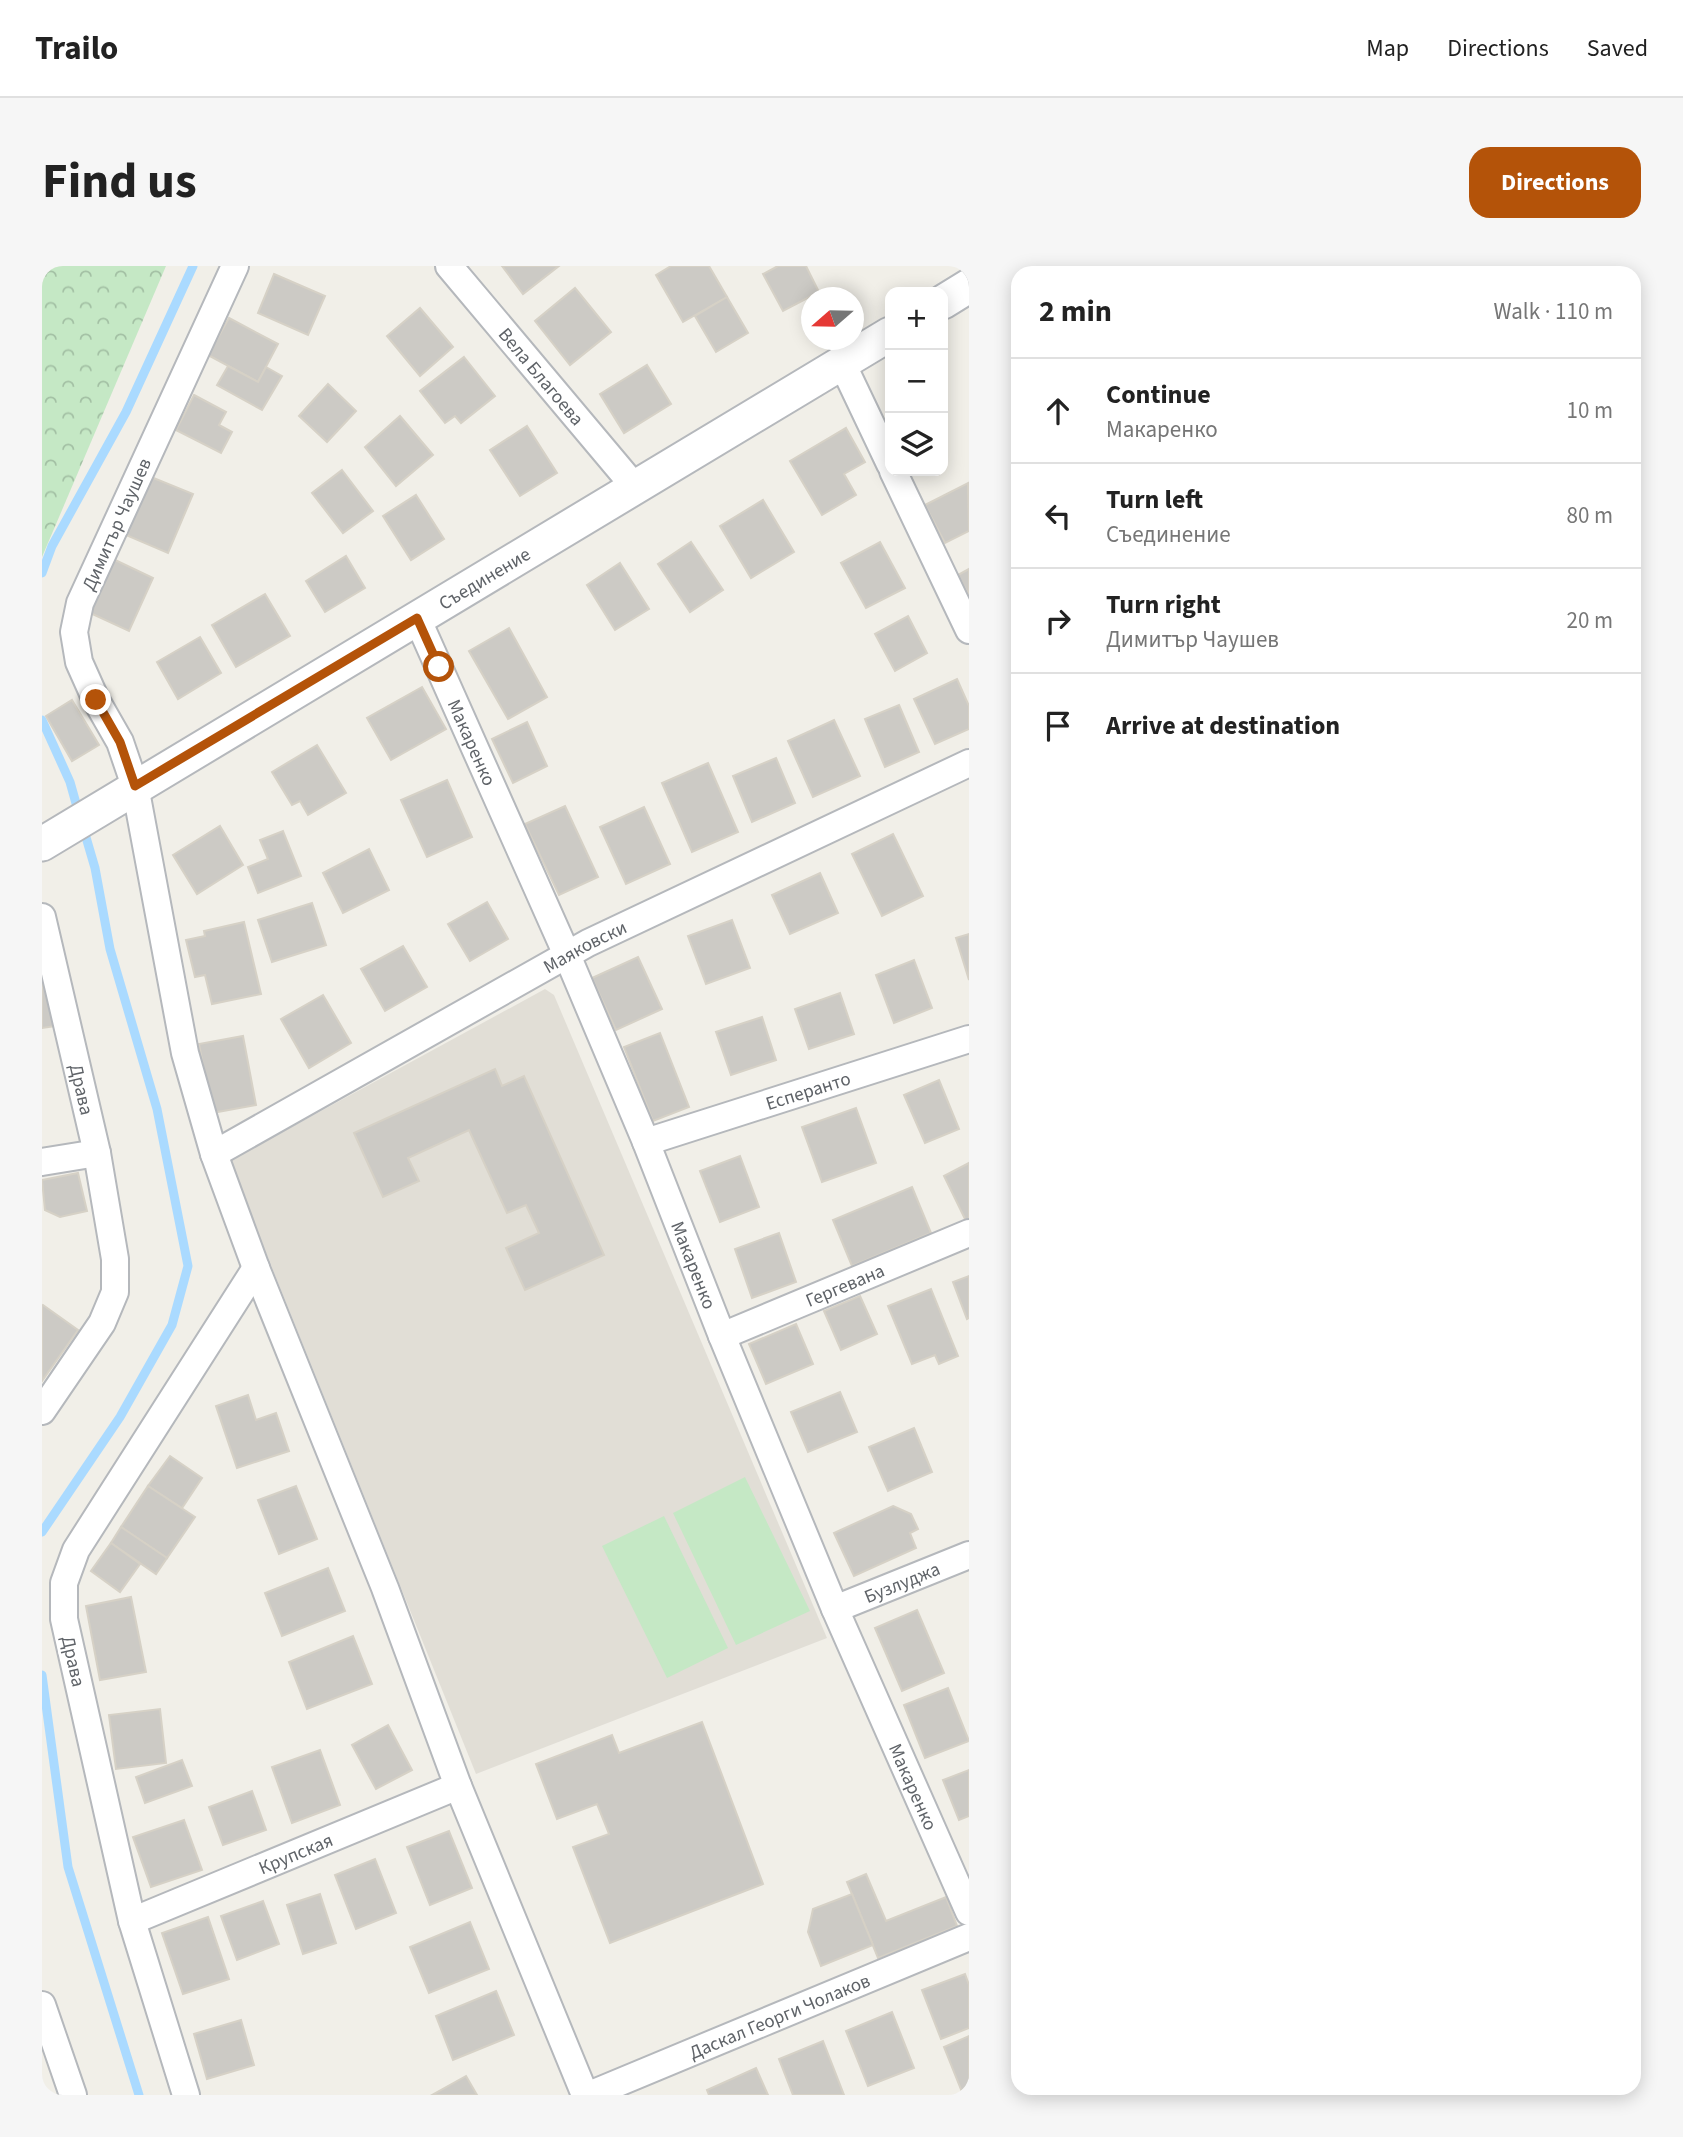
<!DOCTYPE html>
<meta charset="utf-8">
<style>
body{margin:0;font-family:"Source Sans 3",sans-serif;background:#f6f6f6;color:#222}
.controls{position:absolute;right:21px;top:21px;display:grid;overflow:hidden;border-radius:14px;box-shadow:0 4px 18px #0003}
.controls button{width:63px;height:63px;display:grid;place-items:center;padding:0;border:0;border-bottom:2px solid #e0e0e0;background:#fff;color:#222;font:35px sans-serif}
.compass{position:absolute;left:759px;top:21px;width:63px;height:63px;border-radius:50%;background:#fff;box-shadow:0 4px 18px #0003;rotate:250deg}
.stop{position:absolute;width:21px;height:21px;margin:-16px;border:5px solid #b45309;border-radius:50%;background:#fff}
.stop.end{background:#b45309;border-color:#fff;box-shadow:0 2px 7px #0008}
.list{margin:0;padding:0;list-style:none}
h2{display:flex;justify-content:space-between;align-items:center;height:91px;margin:0;padding:0 28px;font-size:30px}
h2 small{font-size:23px;font-weight:400;color:#767676}
.list li{display:grid;grid-template-columns:46px 1fr auto;gap:21px;align-items:center;box-sizing:border-box;height:105px;padding:0 28px;border-top:2px solid #e0e0e0}
.list b{display:block;font-size:26px;white-space:nowrap}
.list p{margin:0;font-size:23px;white-space:nowrap;color:#767676}
.list em{font-size:23px;font-style:normal;color:#767676}
.icon{flex:none;width:38px;height:38px;fill:none;stroke:currentColor;stroke-width:2;stroke-linecap:round;stroke-linejoin:round}
.map{position:relative;flex:none;width:927px;height:1829px;overflow:hidden;border-radius:21px}
header{display:flex;align-items:center;gap:42px;box-sizing:border-box;height:98px;padding:0 35px;background:#fff;border-bottom:2px solid #e0e0e0}
header strong{font-size:33px}
nav{display:flex;gap:38px;margin-inline-start:auto;font-size:24px}
.intro{display:flex;align-items:center;justify-content:space-between;box-sizing:border-box;height:168px;padding:0 42px}
h1{margin:0;font-size:49px}
.button{padding:18px 32px;border-radius:21px;background:#b45309;color:#fff;font-size:24px;font-weight:700}
main{display:flex;gap:42px;padding:0 42px}
aside{flex:1;background:#fff;border-radius:21px;box-shadow:0 4px 18px #0003}
.map>svg:first-child{display:block}
.education{fill:#e1ded6}
.park{fill:url(#park-crowns)}
.pitch{fill:#c5e8c5}
.lines{fill:none;stroke-linecap:round;stroke-linejoin:round}
.stream{stroke:#aadaff;stroke-width:9}
.building{fill:#cccac5;stroke:#d6d1c6;stroke-width:2}
.minor-casing{stroke:#b5b8bc;stroke-width:30}
.tertiary-casing{stroke:#b5b8bc;stroke-width:37}
.minor{stroke:#fff;stroke-width:26}
.tertiary{stroke:#fff;stroke-width:33}
.route{stroke:#b45309;stroke-width:9}
.labels{text-anchor:middle;stroke-width:5;stroke-linejoin:round;paint-order:stroke}
.street-label{font-size:19px;fill:#5f6368;stroke:#fff}
</style>
<header>
<strong>Trailo</strong>
<nav><a>Map</a><a>Directions</a><a>Saved</a></nav>
</header>
<div class="intro"><h1>Find us</h1><a class="button">Directions</a></div>
<main>
<div class="map">
<svg width="927" height="1829" viewBox="0 0 927 1829">
<defs>
<pattern id="park-crowns" width="20" height="18" patternUnits="userSpaceOnUse" patternTransform="scale(1.75)"><rect width="20" height="18" fill="#c5e8c5"/><path d="M2 6a3 3 0 1 1 6 0M12 15a3 3 0 1 1 6 0" fill="none" stroke="#a3c0a4"/></pattern>
</defs>
<rect width="100%" height="100%" fill="#f1efe8"/>
<path class="education" d="M503 723 512 729 785 1372 434 1508 187 895Z"/>
<path class="park" d="M0 0H124L0 291Z"/>
<g class="pitch">
<path d="M703 1211 768 1345 694 1379 631 1247Z"/>
<path d="M622 1250 686 1382 625 1412 560 1280Z"/>
</g>
<g class="lines">
<g class="stream">
<path d="M0 307 10 280 84 146 151 0"/>
<path d="M0 454 28 516 37 548"/>
<path d="M0 1266 78 1151 130 1059 146 1000 115 843 68 683 53 602 41 561"/>
<path d="M0 1409 26 1601 97 1829"/>
</g>
</g>
<g class="building">
<path d="M460 0H517L481 28Z"/>
<path d="M629 0H667L685 31 641 56 614 9Z"/>
<path d="M736 0H764L777 26 741 45 721 8Z"/>
<path d="M232 8 283 30 266 69 216 47Z"/>
<path d="M533 22 569 66 528 99 493 55Z"/>
<path d="M685 31 706 67 674 86 653 50Z"/>
<path d="M378 42 411 81 378 110 345 70Z"/>
<path d="M187 52 236 78 216 116 166 89Z"/>
<path d="M422 91 453 130 419 157 413 150 403 157 378 125Z"/>
<path d="M605 99 629 138 582 167 558 128Z"/>
<path d="M186 100 216 116 224 101 240 110 220 144 175 119Z"/>
<path d="M286 118 314 145 285 176 257 150Z"/>
<path d="M152 129 184 146 177 159 190 166 179 187 134 164Z"/>
<path d="M358 150 391 189 354 220 323 181Z"/>
<path d="M485 160 515 207 478 230 448 184Z"/>
<path d="M804 162 823 196 802 208 814 229 780 249 748 195Z"/>
<path d="M300 204 331 245 301 267 270 227Z"/>
<path d="M109 211 151 228 126 287 84 269Z"/>
<path d="M926 217 927 265 903 277 883 239Z"/>
<path d="M374 229 402 273 369 294 341 250Z"/>
<path d="M721 234 752 286 709 312 678 260Z"/>
<path d="M649 276 681 324 648 346 616 298Z"/>
<path d="M838 276 863 322 824 342 799 297Z"/>
<path d="M304 290 323 322 283 346 264 315Z"/>
<path d="M71 293 111 312 87 365 46 346Z"/>
<path d="M578 297 607 343 573 364 545 319Z"/>
<path d="M927 303V330L916 309Z"/>
<path d="M223 328 248 370 194 401 170 359Z"/>
<path d="M866 350 885 387 853 405 833 368Z"/>
<path d="M467 362 505 431 466 453 427 385Z"/>
<path d="M158 371 179 407 136 433 115 396Z"/>
<path d="M915 413 927 440V463L893 478 872 433Z"/>
<path d="M380 421 404 463 349 494 325 452Z"/>
<path d="M30 434 57 479 30 495 4 450Z"/>
<path d="M857 439 877 486 843 501 823 453Z"/>
<path d="M792 454 818 510 771 531 746 475Z"/>
<path d="M485 456 505 500 471 517 450 473Z"/>
<path d="M275 479 304 527 266 549 258 535 250 539 230 506Z"/>
<path d="M734 492 753 537 710 556 691 510Z"/>
<path d="M666 497 696 566 650 586 620 517Z"/>
<path d="M405 514 430 571 385 591 359 534Z"/>
<path d="M523 540 556 611 517 629 483 558Z"/>
<path d="M602 541 628 598 584 618 558 561Z"/>
<path d="M178 560 201 599 155 628 131 589Z"/>
<path d="M241 565 259 610 216 627 206 601 226 593 218 574Z"/>
<path d="M851 568 881 630 840 650 810 588Z"/>
<path d="M327 583 347 624 301 647 281 607Z"/>
<path d="M778 607 796 647 748 668 730 629Z"/>
<path d="M445 636 466 673 428 695 406 658Z"/>
<path d="M270 637 284 679 230 696 216 654Z"/>
<path d="M690 654 708 702 664 718 646 670Z"/>
<path d="M202 656 219 728 170 738 163 709 153 711 144 674 163 670 162 665Z"/>
<path d="M927 668V714L914 672Z"/>
<path d="M361 680 385 721 343 745 319 703Z"/>
<path d="M0 689 14 760 0 762Z"/>
<path d="M596 691 620 743 574 764 550 712Z"/>
<path d="M872 694 890 742 852 757 834 709Z"/>
<path d="M798 727 812 768 767 783 753 743Z"/>
<path d="M281 729 309 777 267 802 239 753Z"/>
<path d="M720 751 734 794 689 809 674 766Z"/>
<path d="M618 767 647 841 611 855 582 781Z"/>
<path d="M201 770 214 839 170 847 157 778Z"/>
<path d="M453 803 460 820 482 810 562 989 483 1024 464 982 497 967 484 939 465 947 427 864 366 892 377 915 341 931 312 867Z"/>
<path d="M897 814 917 863 883 877 862 829Z"/>
<path d="M814 842 834 897 780 916 760 861Z"/>
<path d="M698 890 717 941 678 956 658 905Z"/>
<path d="M927 897V954L924 955 902 910Z"/>
<path d="M36 907 45 945 18 951 3 944 0 914Z"/>
<path d="M870 921 889 967 810 1000 791 954Z"/>
<path d="M737 967 754 1016 710 1032 693 983Z"/>
<path d="M927 1010V1052L925 1053 911 1016Z"/>
<path d="M889 1023 916 1090 897 1098 893 1089 870 1098 846 1040Z"/>
<path d="M818 1030 835 1068 799 1084 782 1045Z"/>
<path d="M1 1039 36 1064 0 1115V1040Z"/>
<path d="M754 1058 771 1098 724 1118 707 1078Z"/>
<path d="M798 1126 815 1166 766 1186 749 1146Z"/>
<path d="M206 1129 214 1154 234 1147 247 1185 195 1202 174 1140Z"/>
<path d="M872 1162 890 1206 846 1225 827 1181Z"/>
<path d="M128 1190 160 1212 140 1242 106 1220Z"/>
<path d="M106 1220 153 1251 125 1292 79 1261Z"/>
<path d="M254 1220 275 1273 237 1288 216 1234Z"/>
<path d="M851 1240 869 1248 876 1263 868 1267 874 1282 812 1310 792 1267Z"/>
<path d="M79 1261 125 1292 114 1308 69 1277Z"/>
<path d="M69 1277 98 1298 78 1326 49 1305Z"/>
<path d="M286 1302 303 1345 240 1370 223 1327Z"/>
<path d="M89 1331 104 1406 58 1414 44 1340Z"/>
<path d="M875 1344 902 1407 860 1425 833 1362Z"/>
<path d="M311 1370 330 1418 265 1443 247 1396Z"/>
<path d="M906 1422 927 1475 883 1492 862 1439Z"/>
<path d="M118 1443 124 1497 74 1503 67 1449Z"/>
<path d="M660 1456 721 1618 568 1677 531 1581 567 1568 555 1538 515 1553 494 1498 570 1469 577 1487Z"/>
<path d="M346 1459 370 1504 334 1523 310 1479Z"/>
<path d="M278 1484 298 1539 250 1557 230 1501Z"/>
<path d="M140 1494 150 1520 103 1537 94 1511Z"/>
<path d="M927 1504V1550L917 1554 901 1514Z"/>
<path d="M210 1525 224 1564 181 1579 167 1541Z"/>
<path d="M142 1554 160 1604 109 1621 91 1571Z"/>
<path d="M407 1565 430 1622 388 1639 365 1581Z"/>
<path d="M333 1593 354 1647 314 1663 293 1609Z"/>
<path d="M824 1608 844 1655 904 1631 915 1660 836 1692 805 1616Z"/>
<path d="M278 1628 294 1677 261 1688 245 1639Z"/>
<path d="M810 1628 831 1679 779 1700 766 1666 771 1643Z"/>
<path d="M221 1635 237 1678 195 1694 179 1650Z"/>
<path d="M166 1651 187 1713 141 1728 120 1667Z"/>
<path d="M428 1656 447 1703 387 1727 368 1681Z"/>
<path d="M923 1708 927 1719V1762L899 1773 880 1724Z"/>
<path d="M454 1725 472 1769 411 1794 394 1750Z"/>
<path d="M850 1746 872 1802 826 1820 804 1765Z"/>
<path d="M199 1754 212 1799 165 1813 152 1768Z"/>
<path d="M927 1770V1823L920 1826 902 1781Z"/>
<path d="M781 1775 802 1829H751L737 1793Z"/>
<path d="M714 1802 726 1829H667L665 1824Z"/>
<path d="M424 1810 435 1829H390Z"/>
</g>
<g class="lines">
<g class="minor-casing">
<g id="minor">
<path d="M193 0 38 337 32 366 37 396 54 434 78 476 93 520 143 787 172 888 214 1002 343 1322 416 1520 543 1829"/>
<path id="s1" d="M407 0 592 220"/>
<path d="M800 97 848 198"/>
<path d="M851 205 927 364"/>
<path id="s2" d="M375 352 525 689 604 876 680 1070 793 1343 927 1646"/>
<path id="s3" d="M0 651 55 887 73 993V1026L60 1057 0 1145"/>
<path id="s4" d="M604 876 927 773"/>
<path id="s5" d="M172 888 546 677 927 497"/>
<path d="M0 896 55 887"/>
<path id="s6" d="M680 1070 927 967"/>
<path id="s7" d="M793 1343 927 1289"/>
<path id="s8" d="M90 1655 416 1520"/>
<path d="M0 1739 31 1829"/>
<path d="M144 1829 90 1655 22 1353V1317L34 1284 214 1002"/>
<path id="s9" d="M547 1829 927 1671"/>
</g>
</g>
<g class="tertiary-casing">
<g id="tertiary">
<path d="M901 36 927 20"/>
<path id="s10" d="M0 578 848 68"/>
</g>
</g>
<use href="#minor" class="minor"/>
<use href="#tertiary" class="tertiary"/>
</g>
<g class="lines">
<path class="route" d="M54 434 78 476 93 520 375 352 397 401"/>
</g>
<g class="labels">
<g class="street-label">
<text dy="7" stroke="none"><textPath href="#s1" startOffset="144">Вела Благоева</textPath></text>
<text transform="translate(74 258) rotate(-66)" y="7">Димитър Чаушев</text>
<text dy="7" stroke="none"><textPath href="#s10" startOffset="516">Съединение</textPath></text>
<text dy="7" stroke="none"><textPath href="#s2" startOffset="136">Макаренко</textPath></text>
<text dy="7" stroke="none"><textPath href="#s5" startOffset="425">Маяковски</textPath></text>
<text dy="7" stroke="none"><textPath href="#s3" startOffset="177">Драва</textPath></text>
<text dy="7" stroke="none"><textPath href="#s4" startOffset="170">Есперанто</textPath></text>
<text dy="7" stroke="none"><textPath href="#s2" startOffset="704">Макаренко</textPath></text>
<text dy="7" stroke="none"><textPath href="#s6" startOffset="133">Гергевана</textPath></text>
<text dy="7" stroke="none"><textPath href="#s7" startOffset="72">Бузлуджа</textPath></text>
<text transform="translate(32 1395) rotate(77)" y="7">Драва</text>
<text dy="7" stroke="none"><textPath href="#s2" startOffset="1270">Макаренко</textPath></text>
<text dy="7" stroke="none"><textPath href="#s8" startOffset="177">Крупская</textPath></text>
<text dy="7" stroke="none"><textPath href="#s9" startOffset="206">Даскал Георги Чолаков</textPath></text>
</g>
</g>
</svg>
<div class="controls">
<button>+</button>
<button>−</button>
<button><svg class="icon" aria-label="layers" viewBox="0 0 24 24"><path d="M12 4l9 5-9 5-9-5zM3 14l9 5 9-5"/></svg></button>
</div>
<svg class="compass" viewBox="-18 -18 36 36"><path d="M0-13l5 13h-10z" fill="#e53935"/><path d="M0 13l5-13h-10z" fill="#767676"/></svg>
<div class="stop" style="left:397px;top:401px"></div>
<div class="stop end" style="left:54px;top:434px"></div>
</div>
<aside>
<h2>2 min<small>Walk · 110 m</small></h2>
<ul class="list">
<li><svg class="icon" aria-label="ahead" viewBox="0 0 24 24"><path d="M12 20V5M6 11l6-6 6 6"/></svg><div><b>Continue</b><p>Макаренко</p></div><em>10 m</em></li>
<li><svg class="icon" aria-label="left" viewBox="0 0 24 24"><path d="M17 20v-9H6M10 6l-5 5 5 5"/></svg><div><b>Turn left</b><p>Съединение</p></div><em>80 m</em></li>
<li><svg class="icon" aria-label="right" viewBox="0 0 24 24"><path d="M7 20v-9h11M14 6l5 5-5 5"/></svg><div><b>Turn right</b><p>Димитър Чаушев</p></div><em>20 m</em></li>
<li><svg class="icon" aria-label="arrive" viewBox="0 0 24 24"><path d="M6 21V4h12l-3 4 3 4H6"/></svg><div><b>Arrive at destination</b></div></li>
</ul>
</aside>
</main>
